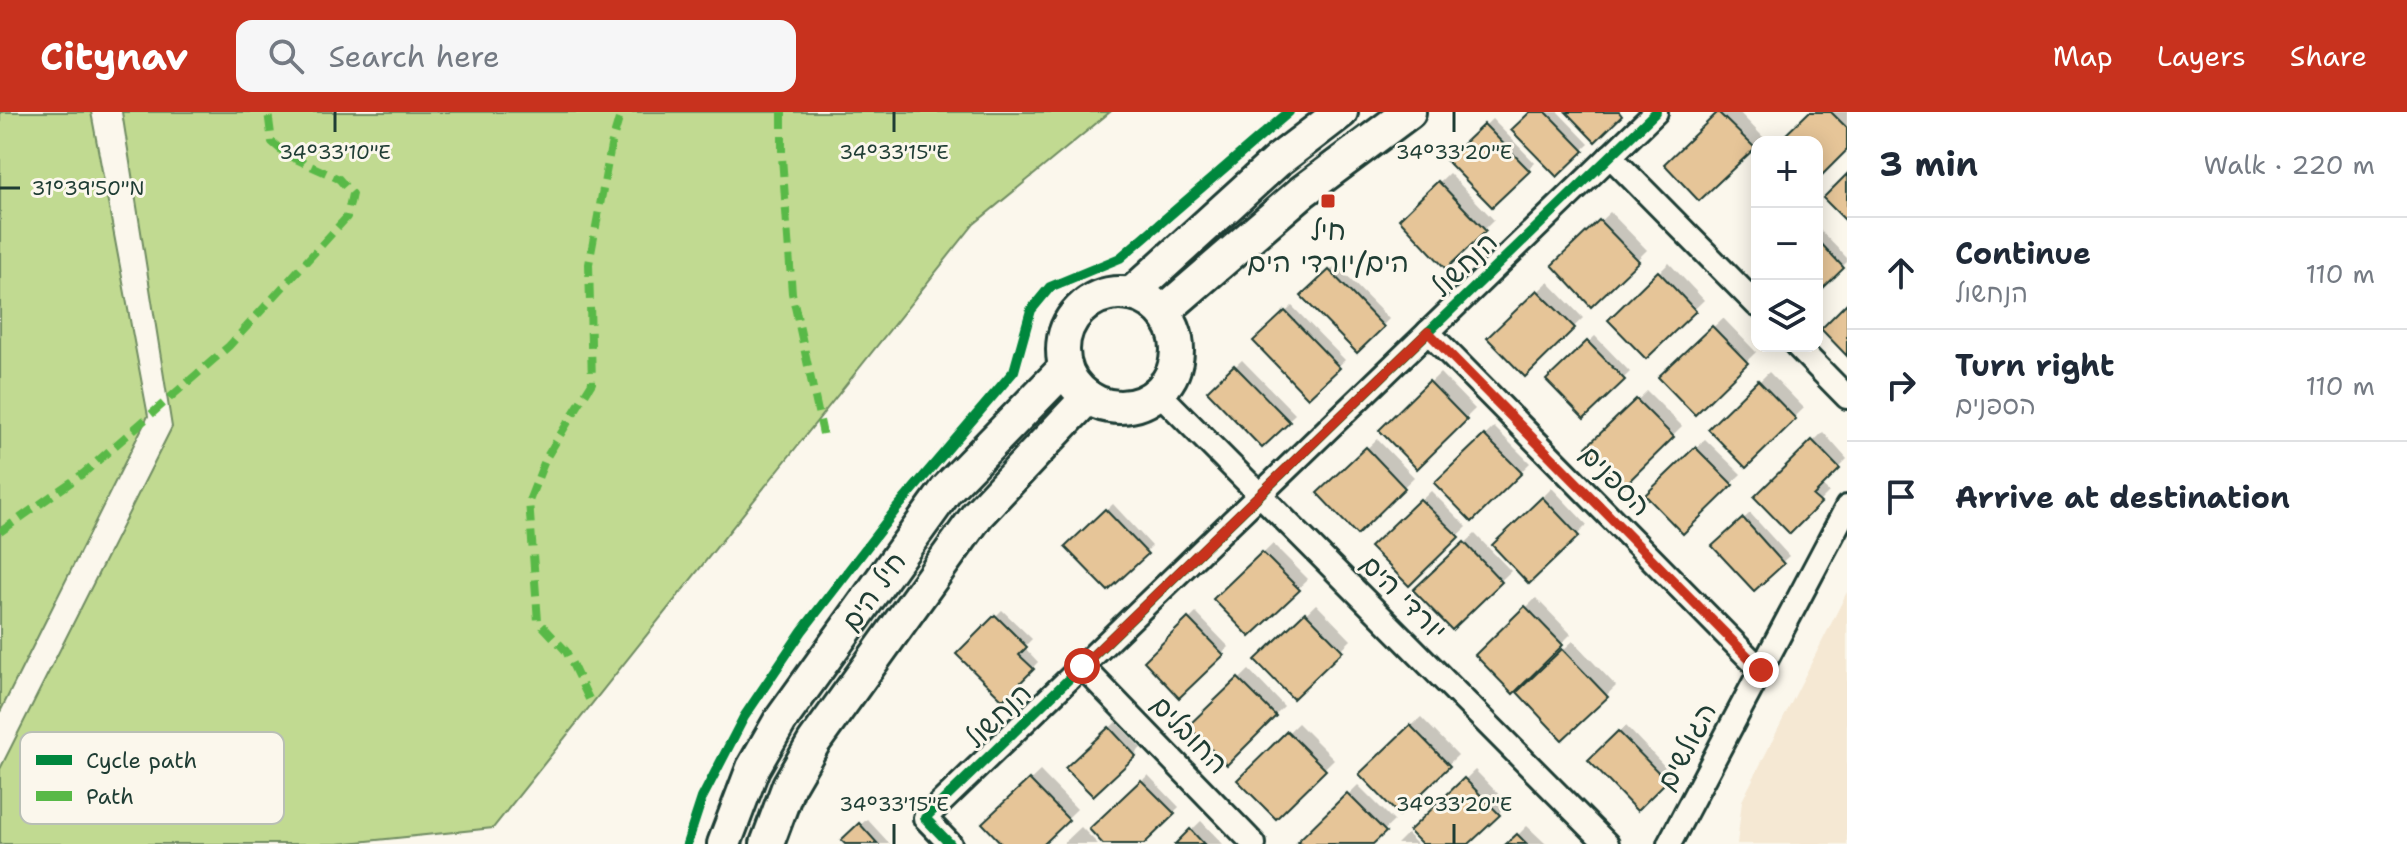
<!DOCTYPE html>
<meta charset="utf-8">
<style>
body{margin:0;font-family:"Shantell Sans","Playpen Sans Hebrew",sans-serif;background:#f6f6f7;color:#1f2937}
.controls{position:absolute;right:24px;top:24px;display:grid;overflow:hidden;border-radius:16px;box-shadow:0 4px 20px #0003}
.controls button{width:72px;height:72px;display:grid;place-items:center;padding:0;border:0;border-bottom:2px solid #e0e1e3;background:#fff;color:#1f2937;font:40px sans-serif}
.stop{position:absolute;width:24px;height:24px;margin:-18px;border:6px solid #c8321e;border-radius:50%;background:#fff}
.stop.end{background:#c8321e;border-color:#fff;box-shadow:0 2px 8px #0008}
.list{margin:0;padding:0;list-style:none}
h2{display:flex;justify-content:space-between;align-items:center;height:104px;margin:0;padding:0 32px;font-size:34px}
h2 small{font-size:26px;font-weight:400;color:#747a83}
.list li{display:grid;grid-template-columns:52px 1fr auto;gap:24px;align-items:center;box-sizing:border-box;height:112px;padding:0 32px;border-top:2px solid #e0e1e3}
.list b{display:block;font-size:30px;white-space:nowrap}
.list p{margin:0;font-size:26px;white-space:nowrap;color:#747a83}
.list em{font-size:26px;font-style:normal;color:#747a83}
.icon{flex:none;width:44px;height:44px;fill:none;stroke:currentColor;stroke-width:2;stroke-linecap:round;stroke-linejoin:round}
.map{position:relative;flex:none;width:1847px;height:732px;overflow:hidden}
header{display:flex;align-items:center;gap:48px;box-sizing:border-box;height:112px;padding:0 40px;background:#c8321e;color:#fff}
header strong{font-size:38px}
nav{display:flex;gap:44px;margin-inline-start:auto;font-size:28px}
.search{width:560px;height:72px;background:#f6f6f7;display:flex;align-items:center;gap:20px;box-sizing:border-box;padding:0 28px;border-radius:16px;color:#747a83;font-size:30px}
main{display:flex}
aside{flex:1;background:#fff}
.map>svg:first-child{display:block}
.built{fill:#f5e8d3}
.green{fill:#c1da91;stroke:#708c62;stroke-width:2}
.shadow{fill:#0003}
.building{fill:#e6c598;stroke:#1f3d34;stroke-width:2}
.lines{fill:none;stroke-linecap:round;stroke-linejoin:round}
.minor-casing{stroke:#1f3d34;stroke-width:28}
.secondary-casing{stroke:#1f3d34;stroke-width:38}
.minor{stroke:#fbf7ec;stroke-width:22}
.secondary{stroke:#fbf7ec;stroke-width:32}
.quiet{stroke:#58b947;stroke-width:8;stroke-dasharray:16 8;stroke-linecap:butt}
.cycleway-casing{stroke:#fbf7ec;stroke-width:15}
.cycleway{stroke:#00873e;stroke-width:10}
.route{stroke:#c8321e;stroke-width:10}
.ticks{fill:none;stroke:#1f3d34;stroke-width:3}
.poi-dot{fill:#c8321e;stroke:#fbf7ec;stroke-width:3}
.labels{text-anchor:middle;stroke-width:6;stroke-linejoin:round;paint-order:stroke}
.poi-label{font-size:28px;fill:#1f3d34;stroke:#fbf7ec}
.street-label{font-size:28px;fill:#1f3d34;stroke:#fbf7ec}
.key{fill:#fbf7ec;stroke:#b9bfb5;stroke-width:2}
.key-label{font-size:22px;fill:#1f3d34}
.ticks-label{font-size:20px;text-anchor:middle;fill:#1f3d34;stroke:#fbf7ec;stroke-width:6;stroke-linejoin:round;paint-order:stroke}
</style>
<header>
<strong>Citynav</strong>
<div class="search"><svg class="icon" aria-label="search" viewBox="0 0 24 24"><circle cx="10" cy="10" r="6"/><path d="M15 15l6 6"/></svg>Search here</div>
<nav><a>Map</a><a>Layers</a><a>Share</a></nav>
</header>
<main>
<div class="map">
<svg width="1847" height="732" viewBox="0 0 1847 732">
<rect width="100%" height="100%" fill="#fbf7ec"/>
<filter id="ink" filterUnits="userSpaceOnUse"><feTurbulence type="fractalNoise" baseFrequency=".0125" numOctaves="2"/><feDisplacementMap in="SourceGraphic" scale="16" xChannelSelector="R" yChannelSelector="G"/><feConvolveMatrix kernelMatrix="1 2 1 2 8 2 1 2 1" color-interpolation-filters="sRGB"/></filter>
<g filter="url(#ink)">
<path class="built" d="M1847 480V732H1737L1742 689Z"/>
<g class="green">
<path d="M0 0H91L148 304 0 600Z"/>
<path d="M122 0H1110L974 112 493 716 338 732H0V657L172 315Z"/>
</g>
<g class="shadow">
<path d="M1533 0H1558L1589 32 1557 62Z"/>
<path d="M1720 0H1739L1763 25 1699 86 1666 52Z"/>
<path d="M1811 0H1847V36L1817 65V30H1781Z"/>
<path d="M1492 7 1535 51 1492 93 1449 48Z"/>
<path d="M1449 61 1494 108 1447 154 1401 107Z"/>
<path d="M1610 100 1647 138 1592 192 1554 153Z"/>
<path d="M1817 115 1847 146V150L1817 179Z"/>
<path d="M1669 151 1704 188 1646 244 1611 208Z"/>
<path d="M1336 153 1389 207 1357 239 1304 184Z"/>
<path d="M1548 170 1583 206 1525 262 1490 226Z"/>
<path d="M1292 194 1345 248 1308 283 1256 229Z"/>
<path d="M1723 206 1756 240 1695 300 1661 265Z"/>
<path d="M1595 224 1630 260 1584 304 1549 268Z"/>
<path d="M1242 248 1295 302 1262 333 1210 279Z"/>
<path d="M1769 260 1804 296 1746 353 1711 317Z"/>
<path d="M1440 261 1475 297 1417 354 1382 318Z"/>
<path d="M1647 279 1682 314 1624 371 1589 335Z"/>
<path d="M1494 315 1530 351 1472 407 1436 371Z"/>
<path d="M1823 320 1847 347 1821 373 1829 380 1790 419 1757 385Z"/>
<path d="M1377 327 1414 365 1357 420 1320 381Z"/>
<path d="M1705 327 1741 362 1683 419 1647 383Z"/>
<path d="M1552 376 1587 413 1530 469 1494 433Z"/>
<path d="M1431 379 1467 415 1409 471 1373 435Z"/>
<path d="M1113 392 1152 434 1108 476 1068 435Z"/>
<path d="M1750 401 1789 444 1754 476 1715 434Z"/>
<path d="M1475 422 1511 459 1452 515 1416 478Z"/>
<path d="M1273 432 1308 467 1250 523 1216 487Z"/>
<path d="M1536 486 1571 522 1531 562 1534 564 1573 529 1616 574 1563 625 1516 576 1478 543Z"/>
<path d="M1316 492 1351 528 1293 584 1258 548Z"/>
<path d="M1002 498 1032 527 1024 535 1038 550 1003 586 958 542Z"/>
<path d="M1196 501 1229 535 1179 583 1146 549Z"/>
<path d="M1249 558 1284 594 1227 650 1191 614Z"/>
<path d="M1421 605 1458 643 1399 700 1362 662Z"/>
<path d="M1116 610 1141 636 1093 682 1068 656Z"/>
<path d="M1298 611 1334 647 1276 704 1240 668Z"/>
<path d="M1626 614 1672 662 1637 696 1591 648Z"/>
<path d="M1475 658 1508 692 1466 732H1424L1412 719Z"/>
<path d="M1040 659 1077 697 1041 732H1005L985 711Z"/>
<path d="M1148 663 1179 695 1141 732H1106L1092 717Z"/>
<path d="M1358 673 1394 709 1370 732H1303L1300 730Z"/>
<path d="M867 707 890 732H848L844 728Z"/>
<path d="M1201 709 1223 732H1177Z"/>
<path d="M1527 714 1546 732H1509Z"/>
<path d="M1081 715 1098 732H1063Z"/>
<path d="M1407 722 1417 732H1397Z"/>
</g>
<g class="building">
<path d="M1530 0H1546L1584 39 1557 65 1511 18Z"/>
<path d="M1566 0H1619L1622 4 1595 30Z"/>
<path d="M1718 0 1755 36 1699 89 1664 52Z"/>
<path d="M1809 0H1831L1847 16V38L1817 68V30H1778Z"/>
<path d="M1484 12 1530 59 1492 95 1446 48Z"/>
<path d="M1847 62V110L1823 86Z"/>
<path d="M1438 69 1486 119 1446 157 1399 107Z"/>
<path d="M1599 108 1639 149 1591 195 1552 153Z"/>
<path d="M1817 127 1844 156 1817 182Z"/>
<path d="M1329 158 1384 215 1357 241 1301 184Z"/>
<path d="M1658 159 1696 199 1646 247 1608 208Z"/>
<path d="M1537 178 1575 216 1525 265 1487 226Z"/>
<path d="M1847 191V244L1821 217Z"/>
<path d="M1285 199 1340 256 1308 286 1253 229Z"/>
<path d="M1712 214 1748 251 1695 303 1658 265Z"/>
<path d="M1587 229 1625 268 1584 307 1546 268Z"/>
<path d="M1234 253 1290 310 1262 336 1207 279Z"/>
<path d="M1758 268 1796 307 1746 356 1708 317Z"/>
<path d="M1429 269 1467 308 1417 357 1379 318Z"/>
<path d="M1636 287 1674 325 1624 374 1586 335Z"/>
<path d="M1484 323 1522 361 1472 410 1434 371Z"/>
<path d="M1812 328 1840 357 1813 384 1821 391 1790 422 1754 385Z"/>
<path d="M1366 335 1405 376 1357 423 1317 381Z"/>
<path d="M1695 335 1733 373 1683 422 1645 383Z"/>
<path d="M1542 385 1579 424 1529 472 1492 433Z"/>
<path d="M1420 387 1459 425 1409 474 1370 435Z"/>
<path d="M1105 397 1148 442 1108 479 1065 435Z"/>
<path d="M1743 406 1784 452 1754 479 1712 434Z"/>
<path d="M1464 430 1502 470 1452 518 1413 478Z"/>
<path d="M1262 440 1300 478 1250 525 1213 487Z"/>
<path d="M1525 494 1563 533 1513 582 1475 543Z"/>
<path d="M1305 500 1343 539 1293 587 1255 548Z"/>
<path d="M995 503 1027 535 1019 543 1034 557 1003 588 956 542Z"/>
<path d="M1188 506 1224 543 1179 586 1144 549Z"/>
<path d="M1562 537 1608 585 1562 628 1517 580Z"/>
<path d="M1238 566 1276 604 1227 653 1188 614Z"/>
<path d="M1410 613 1450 654 1399 703 1359 662Z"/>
<path d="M1109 615 1136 644 1093 684 1065 656Z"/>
<path d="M1287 619 1326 658 1276 707 1237 668Z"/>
<path d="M1618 619 1667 669 1637 699 1588 648Z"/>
<path d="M1464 666 1500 703 1469 732H1422L1409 719Z"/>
<path d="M1029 667 1069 708 1044 732H1002L982 711Z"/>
<path d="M1141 668 1175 702 1144 732H1103L1089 717Z"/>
<path d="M1347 681 1386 720 1373 732H1300L1297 730Z"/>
<path d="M859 711 878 732H845L841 728Z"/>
<path d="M1190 717 1204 732H1175Z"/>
<path d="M1517 722 1527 732H1506Z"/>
</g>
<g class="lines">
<g class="minor-casing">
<g id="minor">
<path d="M1610 44 1757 193"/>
<path d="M1428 220 1761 558"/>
<path d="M1797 234 1847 285"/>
<path d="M1158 280 1607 732"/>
<path d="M1082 554 1254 732"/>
<path d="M950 732 925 706 1656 0"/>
<path d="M1669 732 1847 395"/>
</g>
</g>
<g class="secondary-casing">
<g id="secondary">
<circle cx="1120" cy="238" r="57"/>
<path d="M1131 182 1277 49 1341 0"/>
<path d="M1163 200 1302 80 1409 0"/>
<path d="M724 732 753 656 780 609 947 377 1065 256"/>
<path d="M767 732 789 673 814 630 978 402 1088 285"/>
</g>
</g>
<use href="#minor" class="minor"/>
<use href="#secondary" class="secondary"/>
<g class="quiet">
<path d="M782 0V45L792 181 823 322"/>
<path d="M0 420 84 361 229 234 347 105 352 82 339 67 287 43 272 30 268 0"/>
<path d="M589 587 566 539 538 509 529 389 546 346 592 271 589 152 611 34 621 0"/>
</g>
<g class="cycleway-casing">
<g id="cycleway">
<path d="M687 732 702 686 744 605 802 519 897 396 1014 259 1031 198 1050 175 1120 146 1289 0"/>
<path d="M950 732 925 706 1656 0"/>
</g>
</g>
<use href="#cycleway" class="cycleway"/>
</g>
</g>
<g class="lines" filter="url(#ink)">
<path class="route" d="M1082 554 1428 220 1761 558"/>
</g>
<path class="ticks" d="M335 0V20M894 0V20M1454 0V20M0 76H20M894 712V732M1454 712V732"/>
<rect class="poi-dot" x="1320" y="81" width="16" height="16" rx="4"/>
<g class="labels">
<g class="poi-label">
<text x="1328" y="128">חיל<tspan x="1328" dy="32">הים/יורדי הים</tspan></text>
</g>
<g class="street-label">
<text transform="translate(1464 152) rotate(-44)" y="10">הנחשול</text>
<text transform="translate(1616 368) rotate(45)" y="10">הספנים</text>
<text transform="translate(873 479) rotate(-54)" y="10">חיל הים</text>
<text transform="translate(1404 485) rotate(45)" y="10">יורדי הים</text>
<text transform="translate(998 603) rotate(-44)" y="10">הנחשול</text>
<text transform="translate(1190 622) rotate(46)" y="10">החובלים</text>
<text transform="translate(1686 634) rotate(-62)" y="10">הגולשים</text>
</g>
</g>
<rect x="20" y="620" width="264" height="92" rx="12" class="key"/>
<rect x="36" y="643" width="36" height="10" fill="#00873e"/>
<rect x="36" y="679" width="36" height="10" fill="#58b947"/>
<g class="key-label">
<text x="86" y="656">Cycle path</text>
<text x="86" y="692">Path</text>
</g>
<g class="ticks-label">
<text x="335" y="47">34°33'10"E</text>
<text x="894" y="47">34°33'15"E</text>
<text x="1454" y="47">34°33'20"E</text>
<text x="88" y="83">31°39'50"N</text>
<text x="894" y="699">34°33'15"E</text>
<text x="1454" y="699">34°33'20"E</text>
</g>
</svg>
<div class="controls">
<button>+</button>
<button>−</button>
<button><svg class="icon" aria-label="layers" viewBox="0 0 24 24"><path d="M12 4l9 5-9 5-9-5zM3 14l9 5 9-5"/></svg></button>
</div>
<div class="stop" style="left:1082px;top:554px"></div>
<div class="stop end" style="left:1761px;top:558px"></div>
</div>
<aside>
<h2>3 min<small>Walk · 220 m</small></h2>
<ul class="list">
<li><svg class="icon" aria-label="ahead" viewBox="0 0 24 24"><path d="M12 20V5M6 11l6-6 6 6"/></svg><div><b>Continue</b><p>הנחשול</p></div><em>110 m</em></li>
<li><svg class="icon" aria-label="right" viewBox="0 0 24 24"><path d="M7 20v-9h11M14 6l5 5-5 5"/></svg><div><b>Turn right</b><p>הספנים</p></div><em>110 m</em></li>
<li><svg class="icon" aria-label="arrive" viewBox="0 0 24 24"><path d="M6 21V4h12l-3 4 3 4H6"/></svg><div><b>Arrive at destination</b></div></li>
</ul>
</aside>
</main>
